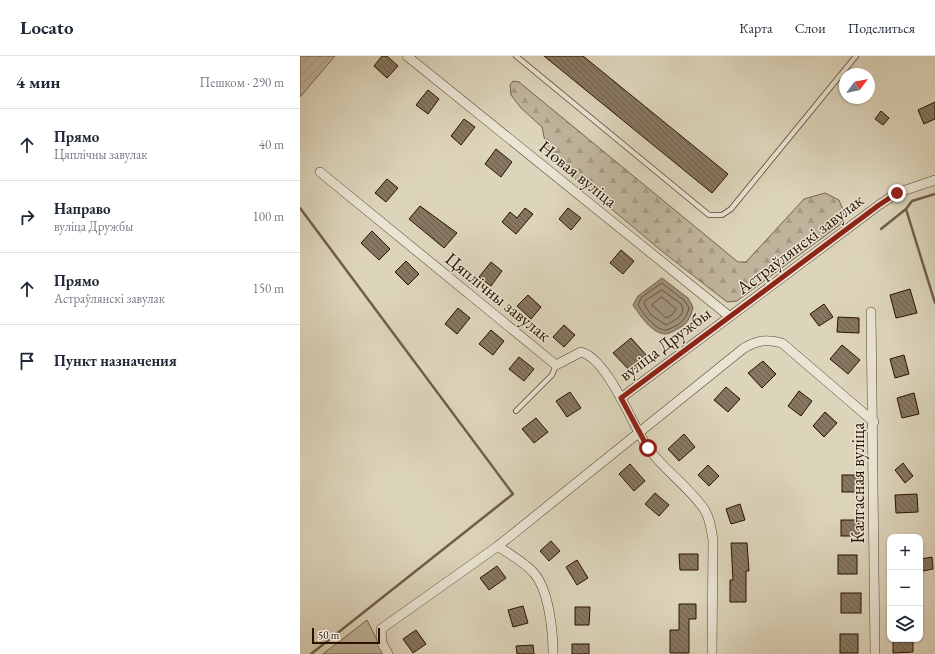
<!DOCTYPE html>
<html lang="ru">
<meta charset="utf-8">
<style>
body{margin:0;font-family:"EB Garamond",serif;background:#f6f6f7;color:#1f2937}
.controls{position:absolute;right:12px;bottom:12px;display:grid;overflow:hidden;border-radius:8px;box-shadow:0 1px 3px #0004}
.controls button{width:36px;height:36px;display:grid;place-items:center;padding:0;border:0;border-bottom:1px solid #e0e1e3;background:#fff;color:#1f2937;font:20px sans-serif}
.compass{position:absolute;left:539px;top:12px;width:36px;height:36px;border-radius:50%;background:#fff;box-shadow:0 1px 3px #0004;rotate:58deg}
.scale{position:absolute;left:12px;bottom:10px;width:68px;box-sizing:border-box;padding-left:4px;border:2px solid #2a1100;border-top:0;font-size:11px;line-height:14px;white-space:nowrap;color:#2a1100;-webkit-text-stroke:3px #e9e4d3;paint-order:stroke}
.stop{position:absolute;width:12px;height:12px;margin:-9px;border:3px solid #8f2418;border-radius:50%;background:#fff}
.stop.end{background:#8f2418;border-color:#fff;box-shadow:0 1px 4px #0008}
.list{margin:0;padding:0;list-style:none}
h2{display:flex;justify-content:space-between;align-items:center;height:52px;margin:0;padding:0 16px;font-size:17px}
h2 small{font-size:13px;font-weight:400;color:#747a83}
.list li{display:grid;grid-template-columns:26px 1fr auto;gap:12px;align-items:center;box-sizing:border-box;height:72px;padding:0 16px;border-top:1px solid #e0e1e3}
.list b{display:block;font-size:15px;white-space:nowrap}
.list p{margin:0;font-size:13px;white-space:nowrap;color:#747a83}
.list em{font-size:13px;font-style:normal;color:#747a83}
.icon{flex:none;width:22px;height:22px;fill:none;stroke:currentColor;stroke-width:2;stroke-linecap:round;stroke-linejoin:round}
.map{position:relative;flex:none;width:635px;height:598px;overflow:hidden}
header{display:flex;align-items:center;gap:24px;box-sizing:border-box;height:56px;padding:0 20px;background:#fff;border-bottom:1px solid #e0e1e3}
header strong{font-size:19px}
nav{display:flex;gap:22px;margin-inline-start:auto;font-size:14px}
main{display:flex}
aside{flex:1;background:#fff}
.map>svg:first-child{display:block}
.grass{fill:#bfb49b;stroke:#74624e}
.forest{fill:url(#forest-firs);stroke:#74624e}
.garden{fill:url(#garden-furrows);stroke:#74624e}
.water{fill:#a0927b;stroke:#715e4a}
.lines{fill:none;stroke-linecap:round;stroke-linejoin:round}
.shore{stroke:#65523e;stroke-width:1}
.stream{stroke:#715e4a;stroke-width:2.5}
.building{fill:url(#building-back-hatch);stroke:#2a1100}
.lane-casing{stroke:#57422f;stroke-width:6}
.street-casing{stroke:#57422f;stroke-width:10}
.lane{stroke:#e9e4d3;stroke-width:4.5}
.street{stroke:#e9e4d3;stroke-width:9}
.route{stroke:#8f2418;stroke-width:5}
.labels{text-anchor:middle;stroke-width:3;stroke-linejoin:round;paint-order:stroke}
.street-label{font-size:18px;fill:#2a1100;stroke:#e9e4d3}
</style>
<header>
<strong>Locato</strong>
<nav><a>Карта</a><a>Слои</a><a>Поделиться</a></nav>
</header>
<main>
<aside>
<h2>4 мин<small>Пешком · 290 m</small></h2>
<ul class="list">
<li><svg class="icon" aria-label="ahead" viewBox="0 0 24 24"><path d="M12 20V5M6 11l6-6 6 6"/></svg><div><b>Прямо</b><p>Цяплічны завулак</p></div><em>40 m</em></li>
<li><svg class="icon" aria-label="right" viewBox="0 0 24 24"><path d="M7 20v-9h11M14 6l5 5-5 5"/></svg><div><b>Направо</b><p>вуліца Дружбы</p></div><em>100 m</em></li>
<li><svg class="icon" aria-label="ahead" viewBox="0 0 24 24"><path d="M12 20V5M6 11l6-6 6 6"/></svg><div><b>Прямо</b><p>Астраўлянскі завулак</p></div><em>150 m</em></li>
<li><svg class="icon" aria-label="arrive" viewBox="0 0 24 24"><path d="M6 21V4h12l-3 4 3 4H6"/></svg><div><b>Пункт назначения</b></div></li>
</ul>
</aside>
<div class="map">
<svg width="635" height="598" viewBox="0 0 635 598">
<defs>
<pattern id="forest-firs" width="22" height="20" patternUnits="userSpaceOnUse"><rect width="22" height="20" fill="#bfb49b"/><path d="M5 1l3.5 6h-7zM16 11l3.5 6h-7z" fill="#a49a84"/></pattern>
<pattern id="garden-furrows" width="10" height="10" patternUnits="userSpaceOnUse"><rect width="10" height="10" fill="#bfb49b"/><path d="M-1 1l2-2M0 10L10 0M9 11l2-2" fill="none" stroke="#a49a84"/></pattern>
<pattern id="building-back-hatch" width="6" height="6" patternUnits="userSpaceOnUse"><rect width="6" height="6" fill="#877761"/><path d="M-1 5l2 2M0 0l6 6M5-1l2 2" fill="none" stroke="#6f604e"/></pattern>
</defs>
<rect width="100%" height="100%" fill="#ddd5bb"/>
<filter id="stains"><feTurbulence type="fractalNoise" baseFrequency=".005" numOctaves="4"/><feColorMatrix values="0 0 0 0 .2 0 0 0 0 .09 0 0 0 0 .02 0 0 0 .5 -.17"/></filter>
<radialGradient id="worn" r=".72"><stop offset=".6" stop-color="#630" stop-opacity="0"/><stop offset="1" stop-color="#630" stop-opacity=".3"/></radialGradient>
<path class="grass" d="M67 564 84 598H23Z"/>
<path class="forest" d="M213 25 219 26 438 206H446L504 143 525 137 539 144 544 156 541 168 437 245 427 246 363 196 248 100 242 71 221 52 211 39 210 29Z"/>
<path class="garden" d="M0 0H35L0 41Z"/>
<path class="water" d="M362 222 388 242 393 251C391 261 387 269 377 273 374 275 369 278 365 278 351 277 340 259 333 249L338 240Z"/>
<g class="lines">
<g class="shore">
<path d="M362 227 385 245 389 252C387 260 383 266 376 270 373 271 369 273 367 274 355 275 343 257 338 249L341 242Z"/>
<path d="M362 234 381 248 383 253C382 262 373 265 366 269L351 259 344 248 345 245Z"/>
<path d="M362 241 376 253 372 259 366 262 352 249Z"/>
</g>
<g class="stream">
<path d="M635 138 612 145 606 153 635 247"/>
<path d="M0 152 213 438 11 598"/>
<path d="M581 173 606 153"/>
</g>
</g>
<g class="building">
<path d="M82 0H87L98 10 87 22 74 10Z"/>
<path d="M244 0H283L428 118 412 137Z"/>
<path d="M128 34 139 43 128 58 116 49Z"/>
<path d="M635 46V63L624 68 618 54Z"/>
<path d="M581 55 589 62 583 69 575 63Z"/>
<path d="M164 63 175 71 161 89 151 80Z"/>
<path d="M196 93 212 106 201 121 185 108Z"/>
<path d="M87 123 98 132 86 146 75 137Z"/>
<path d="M120 150 157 177 144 192 109 163Z"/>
<path d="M225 152 233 158 216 178 202 166 210 156 217 162Z"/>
<path d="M268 152 281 162 271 174 259 163Z"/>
<path d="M72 175 90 193 79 204 61 187Z"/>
<path d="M321 194 334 205 323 218 310 207Z"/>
<path d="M106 205 119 218 108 229 95 216Z"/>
<path d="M191 206 202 215 191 230 179 221Z"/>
<path d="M610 233 617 257 596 262 590 239Z"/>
<path d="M228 239 241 251 231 263 217 250Z"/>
<path d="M524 248 533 261 519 270 510 258Z"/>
<path d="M158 252 170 262 157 278 145 268Z"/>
<path d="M538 261 559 262V277L537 276Z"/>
<path d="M264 269 275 279 264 291 253 281Z"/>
<path d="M191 274 204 285 193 299 179 288Z"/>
<path d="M331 282 348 301 331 316 313 297Z"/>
<path d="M542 289 560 304 548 318 530 303Z"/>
<path d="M604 299 609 318 595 322 590 303Z"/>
<path d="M219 301 234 313 224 325 209 313Z"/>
<path d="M463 305 476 318 462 332 448 317Z"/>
<path d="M426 331 440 343 428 356 414 344Z"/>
<path d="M499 335 512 345 501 360 488 350Z"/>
<path d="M270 336 281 352 267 361 256 345Z"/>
<path d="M614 337 619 358 602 362 597 342Z"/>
<path d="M525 356 537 367 524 381 513 370Z"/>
<path d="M236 362 248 376 234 387 222 373Z"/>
<path d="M384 378 395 391 379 405 368 393Z"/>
<path d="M603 407 613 420 605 427 595 414Z"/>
<path d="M330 408 345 425 334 435 319 418Z"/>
<path d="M408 409 419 420 409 430 398 419Z"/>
<rect x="542" y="419" width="19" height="17"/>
<path d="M355 437 369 449 359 460 345 448Z"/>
<path d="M617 438 618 456 596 457 595 439Z"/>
<path d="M440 448 445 464 431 468 426 453Z"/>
<rect x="541" y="464" width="18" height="16"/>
<path d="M251 485 260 495 249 505 240 495Z"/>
<path d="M431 487H447L449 515H446V546H430V524H433Z"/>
<path d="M379 498H398V514H380Z"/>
<rect x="538" y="499" width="19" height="19"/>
<path d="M632 501 633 513 623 515 621 503Z"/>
<path d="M277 504 288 522 277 529 266 511Z"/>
<path d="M197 510 206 522 189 534 180 522Z"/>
<rect x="541" y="537" width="20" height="20"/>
<path d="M379 548H396V563H389V597H370V574H379Z"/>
<path d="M223 550 228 567 213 571 208 554Z"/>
<path d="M275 551H290L289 569H275Z"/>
<path d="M116 574 126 588 113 597 103 583Z"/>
<rect x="540" y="578" width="18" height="19"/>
<path d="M593 583H613V596L593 597Z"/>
<rect x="272" y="588" width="17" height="10"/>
<path d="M233 589 234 598H217L216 590Z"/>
</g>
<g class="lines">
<g class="lane-casing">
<g id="lane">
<path d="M216 0 409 159H422L431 153 556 0"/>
<path d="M216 355 252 319 256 309"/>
</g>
</g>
<g class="street-casing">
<g id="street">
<path d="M107 0 429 260"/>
<path d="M20 116 256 309 281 296C308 303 332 369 348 392 364 414 388 430 404 453 410 462 411 473 413 484L412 598"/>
<path d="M571 256 575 598"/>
<path d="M321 342 579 149 597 137 635 124"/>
<path d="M198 490C209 498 224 506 233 516 249 533 253 575 253 598"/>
<path d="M88 598 82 587 81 573 198 490 444 292C458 284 466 283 482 287L574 366"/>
</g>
</g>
<use href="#lane" class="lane"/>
<use href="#street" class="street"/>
</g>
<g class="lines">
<path class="route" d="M348 392 321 342 579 149 597 137"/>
</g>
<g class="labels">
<g class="street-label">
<text transform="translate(278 118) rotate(39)" y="6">Новая вуліца</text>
<text transform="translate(500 188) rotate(-37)" y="6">Астраўлянскі завулак</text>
<text transform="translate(198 241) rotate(39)" y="6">Цяплічны завулак</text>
<text transform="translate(365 288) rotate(-37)" y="6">вуліца Дружбы</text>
<text transform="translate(558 427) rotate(-90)" y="6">Калгасная вуліца</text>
</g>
</g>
<rect width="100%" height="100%" filter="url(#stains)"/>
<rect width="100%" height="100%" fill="url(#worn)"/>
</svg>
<div class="controls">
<button>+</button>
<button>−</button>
<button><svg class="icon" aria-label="layers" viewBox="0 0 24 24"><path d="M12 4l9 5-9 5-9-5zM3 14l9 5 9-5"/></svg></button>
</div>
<svg class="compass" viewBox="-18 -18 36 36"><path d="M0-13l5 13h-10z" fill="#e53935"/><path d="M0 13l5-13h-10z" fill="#747a83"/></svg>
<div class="scale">50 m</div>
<div class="stop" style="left:348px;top:392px"></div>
<div class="stop end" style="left:597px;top:137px"></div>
</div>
</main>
